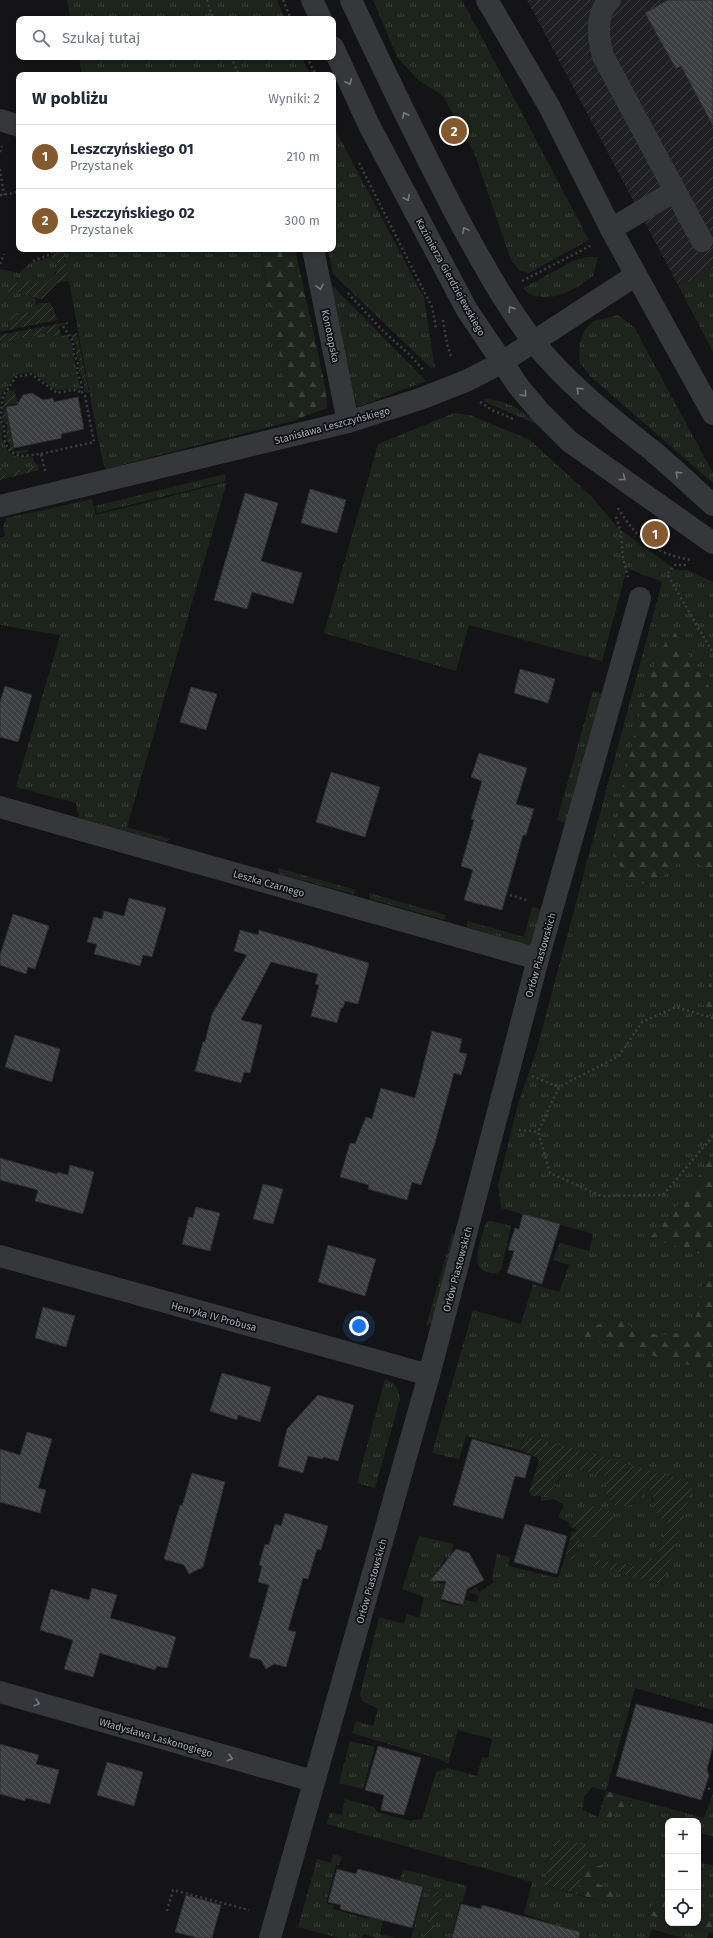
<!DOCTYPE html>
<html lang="pl">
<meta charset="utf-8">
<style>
body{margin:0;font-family:"Fira Sans",sans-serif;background:#f6f6f7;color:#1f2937}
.controls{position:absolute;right:12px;bottom:12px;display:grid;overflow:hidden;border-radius:8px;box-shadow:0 2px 6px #0003}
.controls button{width:36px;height:36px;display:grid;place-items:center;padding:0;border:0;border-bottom:1px solid #e0e1e3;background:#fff;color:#1f2937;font:20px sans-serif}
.you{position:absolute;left:359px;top:1326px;width:14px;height:14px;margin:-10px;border:3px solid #fff;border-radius:50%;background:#1a73e8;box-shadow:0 0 0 6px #1a73e833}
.badge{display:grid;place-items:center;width:26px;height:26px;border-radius:50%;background:#84592e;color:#fff;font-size:13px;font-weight:700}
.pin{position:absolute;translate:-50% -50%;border:2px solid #fff;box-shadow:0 1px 4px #0006}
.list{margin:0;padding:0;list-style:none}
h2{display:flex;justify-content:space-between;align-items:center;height:52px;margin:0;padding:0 16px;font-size:17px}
h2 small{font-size:13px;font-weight:400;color:#747a83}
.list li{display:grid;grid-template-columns:26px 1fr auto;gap:12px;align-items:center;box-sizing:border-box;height:64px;padding:0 16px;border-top:1px solid #e0e1e3}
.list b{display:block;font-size:15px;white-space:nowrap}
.list p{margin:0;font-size:13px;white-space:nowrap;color:#747a83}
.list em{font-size:13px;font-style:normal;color:#747a83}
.icon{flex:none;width:22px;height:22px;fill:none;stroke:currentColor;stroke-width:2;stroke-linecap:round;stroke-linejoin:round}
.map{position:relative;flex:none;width:713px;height:1938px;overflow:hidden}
.search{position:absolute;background:#fff;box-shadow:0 2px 6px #0003;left:16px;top:16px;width:320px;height:44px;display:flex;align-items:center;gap:10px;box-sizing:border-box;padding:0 14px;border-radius:8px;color:#747a83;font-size:15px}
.panel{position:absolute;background:#fff;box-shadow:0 2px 6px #0003;left:16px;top:72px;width:320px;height:180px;border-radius:8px}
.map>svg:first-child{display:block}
.industrial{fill:url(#industrial-furrows)}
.grass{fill:url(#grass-tufts);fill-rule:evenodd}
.forest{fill:url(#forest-firs)}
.garden{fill:url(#garden-furrows)}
.building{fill:url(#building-back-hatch);stroke:#2e2e32}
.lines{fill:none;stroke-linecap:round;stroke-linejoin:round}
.path{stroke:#3b3e42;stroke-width:2.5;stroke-dasharray:2 3;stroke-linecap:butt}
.minor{stroke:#35373b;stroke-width:22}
.oneway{stroke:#73787f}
.labels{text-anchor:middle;stroke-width:3.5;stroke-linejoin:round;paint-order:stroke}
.street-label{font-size:10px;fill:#a5adb7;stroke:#0f0f11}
</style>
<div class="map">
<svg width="713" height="1938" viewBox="0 0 713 1938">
<defs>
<pattern id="industrial-furrows" width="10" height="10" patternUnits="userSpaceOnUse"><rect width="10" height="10" fill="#202023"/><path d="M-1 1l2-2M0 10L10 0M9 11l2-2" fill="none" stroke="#3d3e41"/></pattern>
<pattern id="grass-tufts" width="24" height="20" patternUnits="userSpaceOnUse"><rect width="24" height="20" fill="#1c241c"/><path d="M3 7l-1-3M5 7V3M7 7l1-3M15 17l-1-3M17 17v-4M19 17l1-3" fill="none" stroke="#3a413b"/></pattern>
<pattern id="forest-firs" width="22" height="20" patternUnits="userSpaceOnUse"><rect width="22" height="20" fill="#1c241c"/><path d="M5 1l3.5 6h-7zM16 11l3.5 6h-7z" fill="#3a413b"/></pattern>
<pattern id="garden-furrows" width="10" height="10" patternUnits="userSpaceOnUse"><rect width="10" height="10" fill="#1c241c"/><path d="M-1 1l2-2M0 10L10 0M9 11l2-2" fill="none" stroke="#3a413b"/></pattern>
<pattern id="building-back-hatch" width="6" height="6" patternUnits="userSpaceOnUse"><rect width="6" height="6" fill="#3e3f43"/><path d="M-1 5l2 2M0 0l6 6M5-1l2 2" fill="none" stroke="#57585c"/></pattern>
</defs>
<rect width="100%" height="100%" fill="#141416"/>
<path class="industrial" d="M527 0H713V268L679 287Z"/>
<g class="grass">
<path d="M67 0H277L285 19H71Z"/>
<path d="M373 0H462L589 240 529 273 519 270 511 260 475 155 443 96 418 80 397 57Z"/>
<path d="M79 57H302L310 75H82Z"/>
<path d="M333 125 424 298 435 368H431L333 274 328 249H333Z"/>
<path d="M63 249H260L292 421 105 469 101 454Z"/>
<path d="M50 257 57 262C58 272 53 277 46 284L31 282 16 284 8 295C18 287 25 294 35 298L36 305 32 308 30 312 15 316 10 312 11 319 8 323 9 330 0 331V269L19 273 29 264Z"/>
<path d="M588 257H598L593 276C577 288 562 298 542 297 533 296 528 295 523 288L575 260Z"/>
<path d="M713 268V352L679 287Z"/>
<path d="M327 280 426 381 357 407Z"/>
<path d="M618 315 634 327 713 473V483L591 377 580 363 579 345 584 331 593 321Z"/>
<path d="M45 332 56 337 67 335 71 341 80 389 55 390 32 372 15 375 1 396 0 412V343L5 341 14 342 23 337 35 336Z"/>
<path d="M483 399C505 399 523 410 538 425L485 402Z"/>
<path d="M454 413 470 415 530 440 591 496 618 528 676 570H688L713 582V1710L635 1688 606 1791 592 1787 584 1797 583 1810 609 1822 616 1807 629 1808 631 1798 704 1818 713 1793V1836L698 1833V1821H668V1898L655 1900 649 1914 668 1920V1923H679L709 1932 707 1938H682L652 1929 649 1938H545L549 1922 524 1914 532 1882 327 1824 330 1812 342 1815 345 1799 374 1807 377 1812 410 1821 422 1819 436 1772 448 1768 477 1776 482 1757 488 1758 492 1739 458 1730 448 1764 439 1759 352 1733 356 1721 373 1726 378 1709 362 1701 360 1694 379 1617 404 1624 407 1614 419 1618 424 1597 402 1589 419 1536 454 1544 450 1561 445 1559 438 1570 436 1580V1582L444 1584 440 1601 463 1607 466 1600 477 1603 479 1595 468 1592 476 1587 479 1592 494 1582 492 1578 497 1554 510 1557 508 1566 558 1578 565 1558 574 1560 580 1538 593 1536 573 1519 569 1523 558 1517 563 1507V1504L553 1499 541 1501V1495H554C556 1478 567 1466 586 1471 590 1472 594 1474 598 1475L602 1474 608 1478C603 1490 607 1501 618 1508L634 1504 646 1489 654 1491 652 1501 667 1523 657 1556 638 1566 595 1559 663 1585 693 1483 524 1436 520 1450 466 1436 459 1459 432 1453 473 1310 521 1324 533 1284 559 1292 569 1265 553 1260 560 1243 589 1251 593 1234 501 1208 498 1185 518 1104 536 1052 662 582 627 568 602 661 469 625 456 671 324 633 378 444ZM590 1846 584 1867 590 1868 602 1865 596 1883 610 1904 544 1885Z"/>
<path d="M0 422 3 427 2 437 7 451C20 462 22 453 33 457L34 462 38 466 6 475 0 466Z"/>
<path d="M225 474 226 481 97 513 95 506Z"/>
<path d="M227 482 127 827 170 839 166 842 79 818 76 803 16 787 60 635 0 625V538L5 536 3 526 7 518 92 499 96 515Z"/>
<path d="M593 691 603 694 566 823 557 820Z"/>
<path d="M278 868 356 890 353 894 279 874Z"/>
<path d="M369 893 446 915 445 920 370 899Z"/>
<path d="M532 907 541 909 531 946 467 927V921L524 937Z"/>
<path d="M491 1221 511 1226 501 1270C497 1274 493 1274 487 1272 468 1268 483 1235 486 1222Z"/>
<path d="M453 1232 456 1241 434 1321 426 1326Z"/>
<path d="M385 1379C396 1383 398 1388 400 1399L375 1488 357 1483Z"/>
<path d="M350 1741 375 1747 363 1789 339 1783Z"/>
<path d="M333 1854 342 1857 339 1865H336L326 1903 334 1905 333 1909 368 1919 369 1917 381 1920 383 1922 380 1934 396 1938H376L364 1934 362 1938H339L298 1927 317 1859 331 1863Z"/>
<path d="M698 1863 713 1865V1918L698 1909Z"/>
<path d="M403 1869 467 1886 463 1902H460L451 1938H431L443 1893 429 1889 435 1899V1903L423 1938H411L424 1888 423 1886 400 1880Z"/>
</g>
<g class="forest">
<path d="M260 249H295L326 390 327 408 292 421Z"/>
<path d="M672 628 713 693V871L684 858 656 882 627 885 614 849 622 787 647 682Z"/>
<path d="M713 973V1009L703 1005Z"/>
<path d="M713 1156V1258L650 1238 677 1206Z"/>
<path d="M703 1274 713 1276 712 1371 584 1338 587 1329 618 1317C625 1322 632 1329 639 1331 652 1336 683 1337 692 1325 699 1316 702 1286 703 1274Z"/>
<path d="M606 1791 631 1798 629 1808H616L609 1822 598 1817Z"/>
<path d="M602 1865 596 1883 617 1892 611 1904 577 1894 584 1867 590 1868Z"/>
<path d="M668 1898V1920L649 1915 655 1900Z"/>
<path d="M698 1909 713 1918V1933L679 1923H698Z"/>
</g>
<g class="garden">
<path d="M55 249H63L69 281 57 283 42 299C29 298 20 286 7 296 11 276 31 281 46 284L56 274 57 262 50 257Z"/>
<path d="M40 303H49L53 307 57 320 9 330 8 323 11 319 10 311 15 316 30 312 32 308Z"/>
<path d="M68 322V325L65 324 59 326 61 336 56 337 45 332 35 336 23 337 14 342 5 341 0 343V335Z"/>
<path d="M77 333 89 393 84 391V383L79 371 80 362 76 354 77 346 71 335Z"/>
<path d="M14 390 18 403 5 406 14 452 28 449V452C21 454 17 455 10 450V445L6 439 7 425 2 420 4 398 8 391Z"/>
<path d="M0 458V466L6 475 23 469 26 470 32 466H38L39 470 0 480Z"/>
<path d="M525 1435 693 1483 664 1585 591 1565 595 1559 637 1566 657 1556 667 1523C654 1513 651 1507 654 1491L646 1489C642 1502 630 1505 618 1508 607 1501 603 1490 608 1478L602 1474 594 1475C586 1467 568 1469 560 1477 555 1482 555 1489 554 1496H531L529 1492 539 1461 536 1457 520 1450Z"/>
<path d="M592 1506 610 1511 614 1519C607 1535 595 1536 580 1538L574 1560 565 1558 572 1531 575 1532 576 1529 569 1526V1523L581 1511Z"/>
<path d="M556 1839 590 1846 577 1894 544 1885Z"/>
<path d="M428 1889 443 1893 431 1938H423L435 1903V1899Z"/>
</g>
<g class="building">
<path d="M668 0H713V126L681 66 676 69 645 13Z"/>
<path d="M32 393 43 400 53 398 54 402 78 397 84 429 61 434 62 438 14 448 6 407 17 405 23 395Z"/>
<path d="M310 489 346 500 337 533 301 523Z"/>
<path d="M245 493 278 503 261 561 302 573 293 604 252 592 247 609 214 600Z"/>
<path d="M520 669 555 679 548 703 514 693Z"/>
<path d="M5 686 32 695 18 742 0 737V702Z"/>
<path d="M191 687 217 694 206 730 180 722Z"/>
<path d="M479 753 527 768 516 804 534 809 526 835H523L502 910 464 900 473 870 461 866 474 820 471 819 482 781 471 777Z"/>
<path d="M331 772 380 787 365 837 316 822Z"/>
<path d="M129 898 166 908 152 957 143 955 140 966 94 954 97 944 87 942 94 917 102 919 104 911 124 916Z"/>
<path d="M13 914 49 926 35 969 28 967 26 974 0 965V955Z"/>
<path d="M240 930 258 935 259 930 369 963 358 1004 345 1001 343 1008H341L337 1023 311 1016 319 985 315 984 318 974 271 962 241 1020 262 1025 250 1073 244 1072 241 1083 195 1071 203 1042H205L212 1014 247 955 234 951Z"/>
<path d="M432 1031 462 1039 459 1052 467 1054 461 1075 454 1073 435 1143 421 1185 412 1182 407 1200 368 1189 369 1185 340 1177 350 1143 355 1144 366 1117 372 1119 381 1088 415 1098Z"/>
<path d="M15 1035 60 1049 52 1082 5 1067Z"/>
<path d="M0 1158 57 1174 58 1172 68 1175 70 1165 94 1172 83 1214 35 1201 38 1190 0 1180Z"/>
<path d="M263 1184 283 1189 273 1224 253 1219Z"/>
<path d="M196 1207 220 1213 210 1251 182 1244 189 1217 193 1218Z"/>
<path d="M523 1214 560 1224 542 1284 507 1273 514 1251 508 1250 515 1228 519 1229Z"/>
<path d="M328 1245 376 1259 365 1296 318 1282Z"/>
<path d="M43 1307 75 1316 66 1347 35 1338Z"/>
<path d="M222 1373 271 1387 260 1422 238 1415 237 1420 210 1411Z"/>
<path d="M318 1395 354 1405 338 1461 324 1457 322 1459 308 1456 303 1473 278 1466 287 1429Z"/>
<path d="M27 1432 52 1439 38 1488 46 1490 40 1513 0 1502V1449L20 1455Z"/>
<path d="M472 1439 531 1456 525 1478 515 1476 503 1519 453 1505Z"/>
<path d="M192 1473 225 1482 203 1567 189 1574 184 1565 164 1559 180 1505 182 1506Z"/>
<path d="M285 1513 328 1526 321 1550 317 1549 308 1579 303 1578 288 1630 296 1632 286 1667 274 1664 266 1669 261 1660 249 1657 269 1585 258 1582 262 1566 259 1565 265 1544 269 1545 275 1524 281 1526Z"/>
<path d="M525 1524 567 1536 557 1574 514 1562Z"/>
<path d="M456 1549 469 1553 484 1580 467 1589 463 1605 441 1599 446 1581H430Z"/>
<path d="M92 1588 117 1595 110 1618 176 1637 167 1668 157 1666 155 1670 100 1653 93 1677 64 1669 73 1640 40 1630 51 1589 89 1600Z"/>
<path d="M636 1704 713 1724V1746L707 1769 709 1776 701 1800 616 1776Z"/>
<path d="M0 1744 39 1755 36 1764 59 1770 50 1804 26 1798 25 1801 0 1794Z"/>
<path d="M378 1746 421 1758 404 1815 381 1810 384 1795 365 1790Z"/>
<path d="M107 1762 143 1772 134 1806 97 1795Z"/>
<path d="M337 1869 356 1874 358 1869 423 1887 412 1928 340 1909 341 1905 328 1902Z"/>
<path d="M186 1895 221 1905 212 1938H198L175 1932Z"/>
<path d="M461 1904 481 1909 482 1905 580 1932 579 1938H452Z"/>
</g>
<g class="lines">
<g class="path">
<path d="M207 0 213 19"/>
<path d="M283 0 291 19"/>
<path d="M231 57 239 75"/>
<path d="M307 57 316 75"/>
<path d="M0 152 2 146"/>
<path d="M359 163 432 307 436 328"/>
<path d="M0 169 4 195"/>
<path d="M0 195 19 192"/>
<path d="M33 261 49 255 54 249"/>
<path d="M0 264 4 254"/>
<path d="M522 281 592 245"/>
<path d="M348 293 382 330 411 356 424 371"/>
<path d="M443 320 447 344 452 359"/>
<path d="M480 402 492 410 513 419"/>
<path d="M41 454 94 442 85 396 82 392 81 382 77 372 78 362 74 355 73 341 63 326"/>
<path d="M45 471 41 454 21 456 14 454 8 449 5 442 4 426 0 420 3 396 16 377 31 374 57 393 73 390 82 392"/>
<path d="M618 508C636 538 656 555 692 560"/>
<path d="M616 517 621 532 623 558 628 577"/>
<path d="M686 565H675L667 574 713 653"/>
<path d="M510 895 529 901"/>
<path d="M713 1018 676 1007 642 1022 619 1056 559 1087 538 1132 550 1173 601 1196 663 1195 713 1136"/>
<path d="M532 1076 559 1087"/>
<path d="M519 1130 538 1132"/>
<path d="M708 1789 713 1788"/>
<path d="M167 1911 173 1890 249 1910"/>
</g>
<g class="minor">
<path d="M312 0 321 19"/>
<path d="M351 0C384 71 418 141 454 211 478 255 502 300 533 341 567 384 611 418 654 452 674 469 693 487 713 505"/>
<path d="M487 0 549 106 613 233 713 414"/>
<path d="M610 0C595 13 598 39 603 56L702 241"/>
<path d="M333 47 369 125 467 310 519 387 540 412 569 441 713 543"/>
<path d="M0 120 19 126"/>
<path d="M611 229 675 191"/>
<path d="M313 249 348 422"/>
<path d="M0 506 348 422 420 399 466 381 501 363 636 275"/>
<path d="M0 807 538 959"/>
<path d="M0 1256 429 1375"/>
<path d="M0 1692 313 1781"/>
<path d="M270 1938 429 1375 538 959 640 598"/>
</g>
</g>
<defs><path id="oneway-chevron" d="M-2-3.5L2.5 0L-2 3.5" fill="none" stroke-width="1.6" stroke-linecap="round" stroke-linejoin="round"/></defs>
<g class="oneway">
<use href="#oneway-chevron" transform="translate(349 82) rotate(65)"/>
<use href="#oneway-chevron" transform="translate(405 115) rotate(-116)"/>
<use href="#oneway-chevron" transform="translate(407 198) rotate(63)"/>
<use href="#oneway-chevron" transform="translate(465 230) rotate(-118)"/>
<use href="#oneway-chevron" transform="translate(320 287) rotate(78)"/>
<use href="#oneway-chevron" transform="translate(511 309) rotate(-125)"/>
<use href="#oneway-chevron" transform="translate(579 390) rotate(-136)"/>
<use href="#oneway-chevron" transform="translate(524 394) rotate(50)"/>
<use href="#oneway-chevron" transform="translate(678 474) rotate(-138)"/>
<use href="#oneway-chevron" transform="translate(623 478) rotate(36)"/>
<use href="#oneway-chevron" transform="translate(37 1703) rotate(16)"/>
<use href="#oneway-chevron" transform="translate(230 1758) rotate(16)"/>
</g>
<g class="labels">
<g class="street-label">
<text transform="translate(451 277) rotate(61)" y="4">Kazimierza Gierdziejewskiego</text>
<text transform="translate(331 336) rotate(78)" y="4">Konotopska</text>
<text transform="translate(332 425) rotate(-15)" y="4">Stanisława Leszczyńskiego</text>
<text transform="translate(269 883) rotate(16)" y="4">Leszka Czarnego</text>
<text transform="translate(540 955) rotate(-74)" y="4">Orłów Piastowskich</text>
<text transform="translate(457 1269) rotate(-75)" y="4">Orłów Piastowskich</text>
<text transform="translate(214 1316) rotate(15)" y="4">Henryka IV Probusa</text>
<text transform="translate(371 1581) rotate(-74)" y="4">Orłów Piastowskich</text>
<text transform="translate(156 1737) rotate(16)" y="4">Władysława Laskonogiego</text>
</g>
</g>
</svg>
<div class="controls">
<button>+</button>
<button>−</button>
<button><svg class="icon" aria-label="locate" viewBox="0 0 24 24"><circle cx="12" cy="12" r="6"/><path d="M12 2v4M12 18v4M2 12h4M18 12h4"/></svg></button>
</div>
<div class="you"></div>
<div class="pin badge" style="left:655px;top:534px">1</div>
<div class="pin badge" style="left:454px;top:131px">2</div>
<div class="search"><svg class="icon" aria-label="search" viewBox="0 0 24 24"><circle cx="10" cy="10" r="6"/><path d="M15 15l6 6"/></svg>Szukaj tutaj</div>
<section class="panel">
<h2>W pobliżu<small>Wyniki: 2</small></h2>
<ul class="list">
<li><span class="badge">1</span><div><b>Leszczyńskiego 01</b><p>Przystanek</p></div><em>210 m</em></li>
<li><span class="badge">2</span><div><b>Leszczyńskiego 02</b><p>Przystanek</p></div><em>300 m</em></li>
</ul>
</section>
</div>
